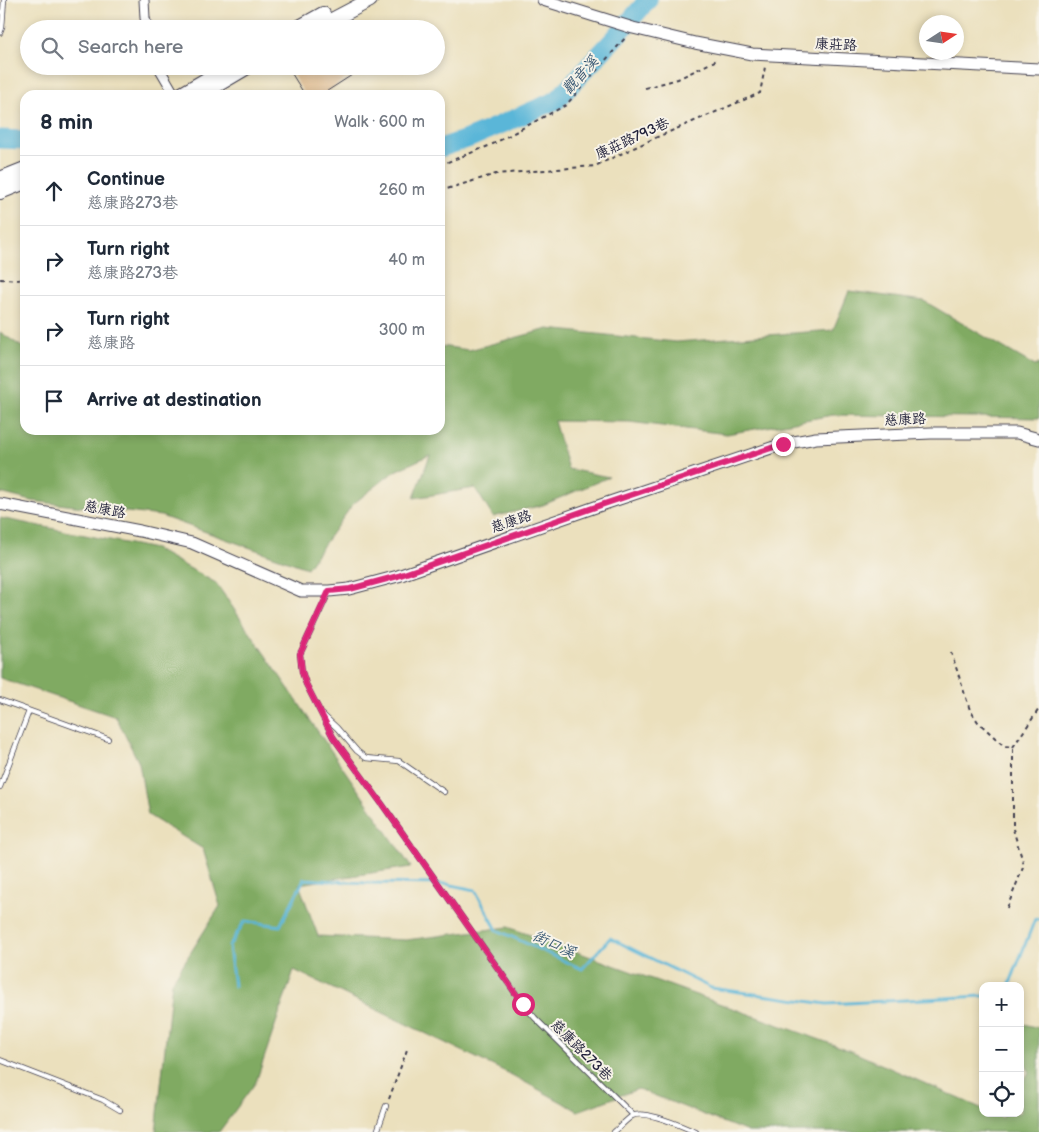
<!DOCTYPE html>
<meta charset="utf-8">
<style>
body{margin:0;font-family:"Balsamiq Sans","LXGW WenKai TC",sans-serif;background:#f6f6f7;color:#1f2937}
.controls{position:absolute;right:15px;bottom:15px;display:grid;overflow:hidden;border-radius:10px;box-shadow:0 2px 8px #0003}
.controls button{width:45px;height:45px;display:grid;place-items:center;padding:0;border:0;border-bottom:1px solid #e0e1e3;background:#fff;color:#1f2937;font:25px sans-serif}
.compass{position:absolute;left:919px;top:15px;width:45px;height:45px;border-radius:50%;background:#fff;box-shadow:0 2px 8px #0003;rotate:78deg}
.stop{position:absolute;width:15px;height:15px;margin:-11px;border:4px solid #db2777;border-radius:50%;background:#fff}
.stop.end{background:#db2777;border-color:#fff;box-shadow:0 1px 5px #0008}
.list{margin:0;padding:0;list-style:none}
h2{display:flex;justify-content:space-between;align-items:center;height:65px;margin:0;padding:0 20px;font-size:21px}
h2 small{font-size:16px;font-weight:400;color:#747a83}
.list li{display:grid;grid-template-columns:32px 1fr auto;gap:15px;align-items:center;box-sizing:border-box;height:70px;padding:0 20px;border-top:1px solid #e0e1e3}
.list b{display:block;font-size:19px;white-space:nowrap}
.list p{margin:0;font-size:16px;white-space:nowrap;color:#747a83}
.list em{font-size:16px;font-style:normal;color:#747a83}
.icon{flex:none;width:28px;height:28px;fill:none;stroke:currentColor;stroke-width:2;stroke-linecap:round;stroke-linejoin:round}
.map{position:relative;flex:none;width:1039px;height:1132px;overflow:hidden}
.search{position:absolute;background:#fff;box-shadow:0 2px 8px #0003;left:20px;top:20px;width:425px;height:55px;display:flex;align-items:center;gap:12px;box-sizing:border-box;padding:0 18px;border-radius:28px;color:#747a83;font-size:19px}
.panel{position:absolute;background:#fff;box-shadow:0 2px 8px #0003;left:20px;top:90px;width:425px;height:345px;border-radius:15px}
.map>svg:first-child{display:block}
.forest{fill:#80aa62;stroke:#51664e}
.lines{fill:none;stroke-linecap:round;stroke-linejoin:round}
.stream{stroke:#5ab6d8;stroke-width:3}
.river{stroke:#5ab6d8;stroke-width:19}
.building{fill:#deb98d}
.service-casing{stroke:#403e4e;stroke-width:6}
.minor-casing{stroke:#403e4e;stroke-width:11}
.tertiary-casing{stroke:#403e4e;stroke-width:13}
.primary-casing{stroke:#403e4e;stroke-width:16}
.path{stroke:#403e4e;stroke-width:2;stroke-dasharray:4 4;stroke-linecap:butt}
.service{stroke:#fff;stroke-width:4.5}
.minor{stroke:#fff;stroke-width:9}
.tertiary{stroke:#fff;stroke-width:11}
.primary{stroke:#fff;stroke-width:14}
.route{stroke:#db2777;stroke-width:6}
.labels{text-anchor:middle;stroke-width:4;stroke-linejoin:round;paint-order:stroke}
.street-label{font-size:14px;fill:#22223b;stroke:#f7f3e8}
.water-label{font-size:15px;font-style:italic;fill:#365672;stroke:#f7f3e8}
</style>
<div class="map">
<svg width="1039" height="1132" viewBox="0 0 1039 1132">
<rect width="100%" height="100%" fill="#f7f3e8"/>
<filter id="ink" filterUnits="userSpaceOnUse"><feTurbulence type="fractalNoise" baseFrequency=".02" numOctaves="2"/><feDisplacementMap in="SourceGraphic" scale="10" xChannelSelector="R" yChannelSelector="G"/><feConvolveMatrix kernelMatrix="1 2 1 2 8 2 1 2 1" color-interpolation-filters="sRGB"/></filter>
<filter id="wash" filterUnits="userSpaceOnUse"><feTurbulence type="fractalNoise" baseFrequency=".0096" numOctaves="4" result="noise"/><feDisplacementMap in="SourceGraphic" scale="20" xChannelSelector="R" yChannelSelector="G"/><feGaussianBlur stdDeviation="1.12" result="paint"/><feColorMatrix in="noise" values="0 0 0 0 0 0 0 0 0 0 0 0 0 0 0 0 0 1.4 0 .05"/><feComposite in="paint" operator="in"/></filter>
<g filter="url(#wash)">
<rect width="100%" height="100%" fill="#ebe0bd"/>
<g class="forest">
<path d="M849 291 924 301 1035 366 1039 364V418L833 415 727 434 629 422 554 421 568 469 609 477 543 505 493 517 475 488 414 498 430 455 395 471 353 504 307 568 161 516 32 501 0 493V332L25 349V430H440V346L469 350 548 329 676 342 833 330Z"/>
<path d="M0 518 155 549 216 583 411 867 299 884 318 936 406 940 508 927 851 1051 983 1109V1113H992L1002 1118 1005 1113H1020V1087L1029 1072 1020 1047V1023L1039 1028V1132H748L638 1089 578 1111 510 1074 294 970 256 1082 219 1132H156L172 982 220 906 203 849 148 815 139 763 116 717 0 678Z"/>
</g>
<g class="lines">
<g class="stream">
<path d="M234 986 229 946 245 921 280 926 304 879 365 883 447 884 475 890 497 930 582 969 610 938 711 988 827 1004 983 996"/>
<path d="M1009 986 1035 919H1039"/>
</g>
<g class="river">
<path d="M0 139 25 140"/>
<path d="M440 148 470 138 557 100 613 40 648 0"/>
</g>
</g>
<g id="blocks">
<path class="building" d="M287 66H370L352 75 321 95H305Z"/>
</g>
</g>
<g filter="url(#ink)">
<use href="#blocks" fill-opacity="0" stroke="#403e4e" stroke-width="1"/>
<g class="lines">
<g class="service-casing">
<g id="service">
<path d="M0 33 2 28 4 0"/>
<path d="M329 592 300 654 302 672 306 684 333 737 382 804 523 1004 535 1018 633 1115"/>
<path d="M0 700 108 739"/>
<path d="M323 715 337 728 357 751 366 758 399 761 444 792"/>
<path d="M0 787 29 711"/>
<path d="M0 1060 103 1100 120 1110"/>
<path d="M377 1132 386 1106"/>
<path d="M614 1132C620 1127 626 1120 632 1116 645 1109 683 1127 696 1132"/>
</g>
</g>
<g class="minor-casing">
<g id="minor">
<path d="M144 0 145 18 148 29"/>
<path d="M158 66 175 95"/>
</g>
</g>
<g class="tertiary-casing">
<g id="tertiary">
<path d="M543 0 633 28 695 43 752 54 1039 69"/>
<path d="M0 504 140 531 192 543 301 591H329L349 589 398 576 604 504 783 444 816 438 931 433H1017L1039 439"/>
</g>
</g>
<g class="primary-casing">
<g id="primary">
<path d="M296 29 323 14"/>
<path d="M315 29 370 0"/>
<path d="M180 95 230 66"/>
<path d="M200 95 249 66"/>
<path d="M0 179 25 169"/>
<path d="M0 192 25 182"/>
</g>
</g>
<g class="path">
<path d="M645 88 678 79 719 59"/>
<path d="M440 165 491 145 566 105 626 37"/>
<path d="M440 191 496 174 595 166 655 138 760 93 765 67"/>
<path d="M0 279 25 280"/>
<path d="M951 652 970 710 978 722 1004 746 1013 747"/>
<path d="M1013 747 1039 709"/>
<path d="M1007 908 1024 865 1013 829V747"/>
<path d="M389 1099 408 1047"/>
</g>
<use href="#service" class="service"/>
<use href="#minor" class="minor"/>
<use href="#tertiary" class="tertiary"/>
<use href="#primary" class="primary"/>
</g>
</g>
<g class="lines" filter="url(#ink)">
<path class="route" d="M523 1004 382 804 333 737 306 684 302 672 300 654 329 591 350 589 398 576 604 504 783 444"/>
</g>
<g class="labels">
<g class="street-label">
<text transform="translate(836 44) rotate(3)" y="5">康莊路</text>
<text transform="translate(632 138) rotate(-25)" y="5">康莊路793巷</text>
<text transform="translate(905 419) rotate(-3)" y="5">慈康路</text>
<text transform="translate(105 509) rotate(11)" y="5">慈康路</text>
<text transform="translate(511 521) rotate(-19)" y="5">慈康路</text>
<text transform="translate(582 1050) rotate(45)" y="5">慈康路273巷</text>
</g>
<g class="water-label">
<text transform="translate(580 75) rotate(-48)" y="5">觀音溪</text>
<text transform="translate(554 944) rotate(25)" y="5">街口溪</text>
</g>
</g>
</svg>
<div class="controls">
<button>+</button>
<button>−</button>
<button><svg class="icon" aria-label="locate" viewBox="0 0 24 24"><circle cx="12" cy="12" r="6"/><path d="M12 2v4M12 18v4M2 12h4M18 12h4"/></svg></button>
</div>
<svg class="compass" viewBox="-18 -18 36 36"><path d="M0-13l5 13h-10z" fill="#e53935"/><path d="M0 13l5-13h-10z" fill="#747a83"/></svg>
<div class="stop" style="left:523px;top:1004px"></div>
<div class="stop end" style="left:783px;top:444px"></div>
<div class="search"><svg class="icon" aria-label="search" viewBox="0 0 24 24"><circle cx="10" cy="10" r="6"/><path d="M15 15l6 6"/></svg>Search here</div>
<section class="panel">
<h2>8 min<small>Walk · 600 m</small></h2>
<ul class="list">
<li><svg class="icon" aria-label="ahead" viewBox="0 0 24 24"><path d="M12 20V5M6 11l6-6 6 6"/></svg><div><b>Continue</b><p>慈康路273巷</p></div><em>260 m</em></li>
<li><svg class="icon" aria-label="right" viewBox="0 0 24 24"><path d="M7 20v-9h11M14 6l5 5-5 5"/></svg><div><b>Turn right</b><p>慈康路273巷</p></div><em>40 m</em></li>
<li><svg class="icon" aria-label="right" viewBox="0 0 24 24"><path d="M7 20v-9h11M14 6l5 5-5 5"/></svg><div><b>Turn right</b><p>慈康路</p></div><em>300 m</em></li>
<li><svg class="icon" aria-label="arrive" viewBox="0 0 24 24"><path d="M6 21V4h12l-3 4 3 4H6"/></svg><div><b>Arrive at destination</b></div></li>
</ul>
</section>
</div>
